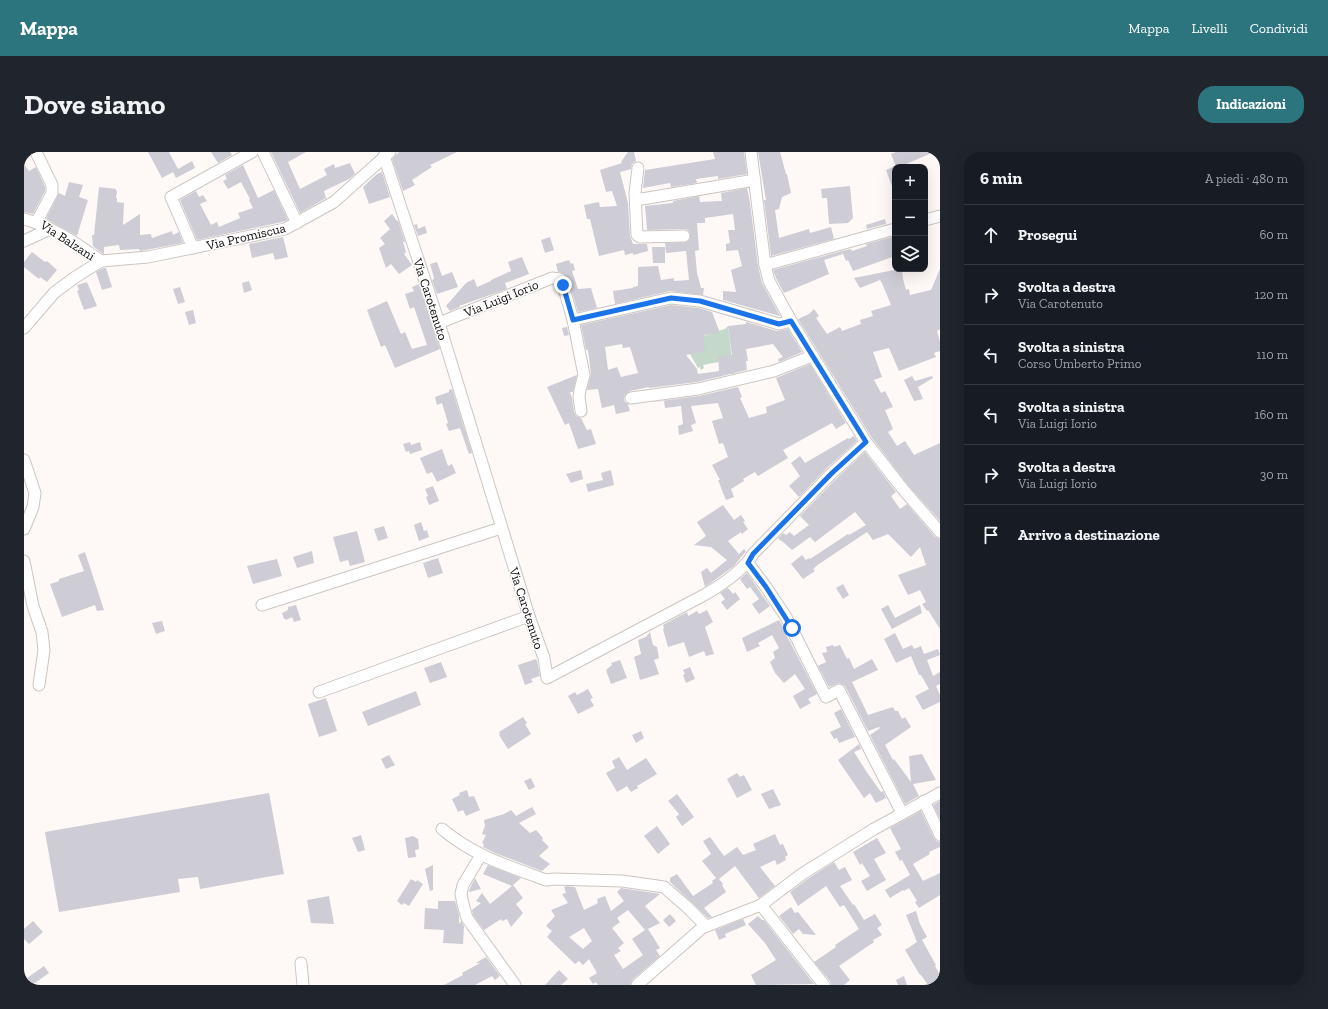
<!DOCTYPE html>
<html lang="it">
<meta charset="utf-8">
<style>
body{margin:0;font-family:"Zilla Slab",serif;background:#20242c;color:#f1f3f6}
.controls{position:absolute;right:12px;top:12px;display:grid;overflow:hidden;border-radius:8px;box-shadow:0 4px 16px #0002}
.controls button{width:36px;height:36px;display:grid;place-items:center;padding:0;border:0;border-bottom:1px solid #363941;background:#171b24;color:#f1f3f6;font:20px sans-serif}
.stop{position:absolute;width:12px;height:12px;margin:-9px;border:3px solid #1a73e8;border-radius:50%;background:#fff}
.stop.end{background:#1a73e8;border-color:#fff;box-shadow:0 1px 4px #0008}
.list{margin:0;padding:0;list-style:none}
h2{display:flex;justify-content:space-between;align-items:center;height:52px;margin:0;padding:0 16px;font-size:17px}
h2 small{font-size:13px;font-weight:400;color:#9ea1a6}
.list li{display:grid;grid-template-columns:26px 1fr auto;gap:12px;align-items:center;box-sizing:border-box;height:60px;padding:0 16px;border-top:1px solid #363941}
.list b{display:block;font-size:15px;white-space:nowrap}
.list p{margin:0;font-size:13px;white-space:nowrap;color:#9ea1a6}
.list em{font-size:13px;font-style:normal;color:#9ea1a6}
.icon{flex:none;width:22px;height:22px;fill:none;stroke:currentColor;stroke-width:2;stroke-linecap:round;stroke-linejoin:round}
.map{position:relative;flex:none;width:916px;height:833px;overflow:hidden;border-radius:16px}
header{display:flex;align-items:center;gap:24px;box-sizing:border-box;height:56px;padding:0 20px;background:#2d757e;color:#fff}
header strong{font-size:19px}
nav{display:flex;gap:22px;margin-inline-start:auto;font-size:14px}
.intro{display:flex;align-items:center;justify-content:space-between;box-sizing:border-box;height:96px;padding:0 24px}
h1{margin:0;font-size:28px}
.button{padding:10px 18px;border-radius:16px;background:#2d757e;color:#fff;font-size:14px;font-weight:700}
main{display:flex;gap:24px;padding:0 24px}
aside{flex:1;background:#171b24;border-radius:16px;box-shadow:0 4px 16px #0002}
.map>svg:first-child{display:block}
.green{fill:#c4d9c9}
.building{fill:#ceccd4;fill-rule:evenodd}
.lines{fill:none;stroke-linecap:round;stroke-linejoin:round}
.minor-casing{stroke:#cdc5c1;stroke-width:13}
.minor{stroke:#fff;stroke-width:11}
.route{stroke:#1a73e8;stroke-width:5}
.labels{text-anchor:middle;stroke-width:3;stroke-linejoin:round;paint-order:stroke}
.street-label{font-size:13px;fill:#0e0b0a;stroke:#fff}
</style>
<header>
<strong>Mappa</strong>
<nav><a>Mappa</a><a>Livelli</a><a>Condividi</a></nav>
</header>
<div class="intro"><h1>Dove siamo</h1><a class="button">Indicazioni</a></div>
<main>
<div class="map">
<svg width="916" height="833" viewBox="0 0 916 833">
<rect width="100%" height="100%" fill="#fef9f7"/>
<path class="green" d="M704 174 710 225H709L708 220 695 210 679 213 680 216 677 218 676 215 674 216 666 202 679 184 701 177Z"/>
<g class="building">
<path d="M124 0H145L154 17 168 9 171 16 152 26 149 20 138 26Z"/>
<path d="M187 0H206L208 3 194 11Z"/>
<path d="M247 0H282L264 10 276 37 303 23 300 17 310 12 311 16 326 11 331 22 325 27 300 39 302 46 276 61Z"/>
<path d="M375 0H433L406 13 408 15 388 28 391 33 379 39 368 7Z"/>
<path d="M604 0H610L612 9 608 12 607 17 596 20 604 51 606 84 609 92H623L624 99 609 103V101L601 103 600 98 575 104 566 67H563L560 53 575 50 576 55 593 54 588 39 582 40 576 18 598 11 597 10Z"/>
<path d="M689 0H720L723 22 694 27V24L672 27 673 31 647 35 646 31 619 36 621 18 691 7Z"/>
<path d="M734 0H756L762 22H763L767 41 758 45 755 57 751 58 755 86 785 77 786 81 807 75 810 87 747 104 740 48H742Z"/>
<path d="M872 0H910L880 13V15H872L867 2Z"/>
<path d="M0 12 5 19 12 15 21 35V39L9 62 0 60Z"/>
<path d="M219 13 234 46 250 38 264 68 258 70 173 88 156 48 172 39 175 45 179 43 183 49 176 52 187 73 193 70 195 75 216 66 214 61 229 56 225 48 226 47 217 30 204 37 199 29 203 27 201 23Z"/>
<path d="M871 14V40H870L862 18Z"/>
<path d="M358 20 366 45 345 52 339 35 353 22Z"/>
<path d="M45 30 59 33 55 45 64 48 53 84 22 67 35 41 41 44Z"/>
<path d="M826 34 829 66 824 71 805 72 803 46H798L797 37Z"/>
<path d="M75 35 92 37V39H93L92 46H93V50L100 51 99 73 116 62V83L127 82 128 86 148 79 149 83 155 80 159 91 116 99 115 97 96 98 95 93 80 95V102H79L69 94 68 83H70Z"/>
<path d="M723 36 726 51 734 114 738 131 756 164 699 148V139L712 140 707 118 718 114 714 98 702 99V92L706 91 704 78H711L709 62 681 66V71H673L675 98 671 99 673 121 677 136H680L679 143 646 139 591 152 589 139 609 136V135L614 134V115L634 114 637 128 650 126V129L665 128 662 99 642 101 641 91 663 90 666 87V81L664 78 660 77 623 78 621 54 649 51V49L675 44 676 50 698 49 697 41Z"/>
<path d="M368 62 373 69 374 68 381 90H379L382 100 380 102 388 113 375 122 367 112 362 116 355 96 361 92 356 86 366 77 360 69Z"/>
<path d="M861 67 862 72 843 77 842 73Z"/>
<path d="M393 72 394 77 401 74 403 81 394 84 390 73Z"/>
<path d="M259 85 264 105 251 108 249 101 228 106 225 92Z"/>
<path d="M526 85 530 98 521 101 517 88Z"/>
<path d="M868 85 871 94V104L829 119 824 108 822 109 818 99 827 97 828 99 843 94 842 92Z"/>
<path d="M628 95H641V111H629Z"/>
<path d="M818 99 819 102 800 108 805 122 760 141 752 126 749 118Z"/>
<path d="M8 100 21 110 23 109 33 118 23 130 16 125 15 127 0 115V110Z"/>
<path d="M498 105 505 122 481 131 483 137 435 154 436 155 426 159 422 154 442 131 450 127 453 135 467 129V128L487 119 484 110Z"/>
<path d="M545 108 547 112 549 111 551 118 548 119 554 137 567 136 573 156 554 160 545 130 540 122 534 120 532 112Z"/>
<path d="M413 110 418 124 428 120 434 135 413 142 408 128 410 127V126L406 112Z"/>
<path d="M79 116H82L88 135 78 138 72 120Z"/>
<path d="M875 117H878L879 127 882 138 885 137 886 143 907 138 916 117V177L913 179 916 190V199L910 201 912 205 875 219 865 196 849 200 858 225 850 228 857 241 861 239 869 255 861 258 869 277 864 280 873 294 881 289 890 303 916 291V369L883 332 848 286 774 167 785 162 790 157 795 164 792 166 803 182 816 175 818 179 837 172 836 168 849 164 847 159 867 153 858 131 856 128 836 136 830 126Z"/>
<path d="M225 129 228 138 220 141 218 131Z"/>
<path d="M63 130 73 154 60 158 53 139 55 138 53 133Z"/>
<path d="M395 132 416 197 371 216 361 193 357 195 343 158 363 149 377 182 381 180 388 197 403 193 390 155 386 157 381 142 390 139 388 135Z"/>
<path d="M156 135 161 150 154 152 149 137Z"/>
<path d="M647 153 675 156 688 160 696 181 680 183 681 199 662 203 673 217 674 222 695 219 694 204 708 203 704 174 722 172V170L753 179 764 177 778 200 755 210 754 207 759 205 749 192 722 197 724 209H722L723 218 673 230 625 236V235L606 239 601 243 600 247 601 250 604 252 606 259 592 262 590 253 578 256 574 237 563 238 567 222 564 198H562L557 173ZM598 192 599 196 606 195 614 221 597 225 593 215 584 218 581 195Z"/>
<path d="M169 158 172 171 165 173 161 160Z"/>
<path d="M543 175 545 183 540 184 538 176Z"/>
<path d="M786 212 822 271 812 277 808 271 759 298 764 306 734 324 731 320 719 327 720 329 707 337 710 345 702 348 694 328H696L688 313 704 305 699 291 695 292 688 269 699 266 694 251 667 254 672 271 667 273 669 279 655 283 654 274 659 272 657 254 641 256 640 249 628 250 675 244 714 235 718 245 716 246 725 266 743 261 742 255 761 248 752 226Z"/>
<path d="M553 223 549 240H546L548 246 550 260 552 264 557 266 563 278 567 277 572 292 554 297 545 271 541 273 523 235Z"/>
<path d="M888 224 891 229 908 224 909 226 894 235 899 247 890 249 880 228Z"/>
<path d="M428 237 448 301 445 302 436 276 425 279 422 272 424 271 418 251 413 253 411 245 425 240V238Z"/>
<path d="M830 284 833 289 803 316 775 345 765 334 776 324 767 311 776 304 781 311 824 286 825 287Z"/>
<path d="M386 290 387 293 396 290 398 298 386 302 385 299 382 300 379 292Z"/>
<path d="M418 297 424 314 428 312 432 321 413 330 408 320 403 322 396 306Z"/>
<path d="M841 300 872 340 867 344 876 357 883 352 911 385 916 387V477L904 458 903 459 898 452 902 450 896 438 884 443 874 423 902 413 896 395 887 405 864 382 849 388 843 380 795 412 789 417 791 419 779 427 767 412 778 403 782 408 785 406 786 407 824 382 825 383 842 373 831 360 791 390 786 385 768 398 758 389H757L754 386 759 381 762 383 766 380 770 384 785 373 776 364 813 326Z"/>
<path d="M557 318 559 327 547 331 542 322Z"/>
<path d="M587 318 590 333 564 340 562 332 579 328 577 321Z"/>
<path d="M409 334 415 349 405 353 402 345 404 344 401 337Z"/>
<path d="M699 353 710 368 717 363 721 369 719 370 724 377 718 382 717 380 704 389 715 402 720 397 722 399 710 414 681 435 677 420 683 416 687 421 703 408 687 395 670 393 682 384 673 370Z"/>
<path d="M397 370 400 379 403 378 405 385 395 389 390 373Z"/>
<path d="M360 374 364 386 354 389 350 377Z"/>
<path d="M333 379 341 410 326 414 324 408 316 410 309 385Z"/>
<path d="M288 399 290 411 273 416 269 405Z"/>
<path d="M61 400 80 458 73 459 71 453 38 465 26 432 35 429V427L60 419 54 403Z"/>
<path d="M414 406 419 421 404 426 399 411Z"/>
<path d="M253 407 258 424 229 432 223 414Z"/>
<path d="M723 421 746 454 735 462 728 452 735 447 726 435 723 437 716 427Z"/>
<path d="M819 432 825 443 819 447 812 436Z"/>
<path d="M704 436 709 442 711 440 716 447 703 458 697 450 701 447 696 441Z"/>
<path d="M272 453 277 468 270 470 268 465 262 468V467H260L258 461 264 458V455Z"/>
<path d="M864 453 871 466 896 453 898 461 868 477 857 457Z"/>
<path d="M683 458 689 470 681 475 690 502 682 504 680 499 665 505 660 490 644 495 639 477 640 476 639 473 663 460 664 464 673 459 675 462Z"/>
<path d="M755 468 760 477 759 478 765 488 793 542 784 547 787 551 776 557 769 544 781 537 771 522 760 531 751 521 746 510 751 506 749 500 755 496 748 483 734 491 736 494 723 500 718 486Z"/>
<path d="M138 469 141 479 132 482 128 471Z"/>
<path d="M626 480 629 493 633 495 635 506 630 508 635 522 616 528 610 505 617 502 614 488 622 485Z"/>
<path d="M871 481 879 497 888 493 890 497 897 494 900 502 914 497 916 503 903 508 909 524 916 520V532L912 534 916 543V550L899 558 891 544 905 537 897 523H895L887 504 872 511 860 487Z"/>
<path d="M809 493 810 495 816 493 823 507 825 506 830 517 848 507 854 518 828 530 844 563 869 555 871 559H874L878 567 881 565 887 575 861 593 869 608 870 607 887 630 885 604 898 602 912 628 889 632 895 644 881 652 846 583 856 576 855 575 844 579 821 534 815 531 805 535 794 514 802 510 798 501 803 500 802 495Z"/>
<path d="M512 507 513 509 516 524 507 527 509 530 501 533 494 513Z"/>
<path d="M596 508 603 526 587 532 582 518 588 513 587 511Z"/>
<path d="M417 510 423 525 406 531 400 516Z"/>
<path d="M666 515 671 527 662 531 659 523 661 522 659 518Z"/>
<path d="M564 537 569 546 566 547 570 554 554 562 544 544 551 540 553 543Z"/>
<path d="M392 539 397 553 344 574 338 560Z"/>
<path d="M302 546 313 579 295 585 284 552Z"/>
<path d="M817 557 831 585 815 591 813 586 810 587 806 580 817 575 810 561Z"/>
<path d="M499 565 503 571 501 572 507 582 484 597 475 583 476 582 475 580Z"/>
<path d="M617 579 620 586 612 591 608 583Z"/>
<path d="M835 592 837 597 830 600 844 622 857 640 859 639 862 646 852 651 846 641 840 646 814 608Z"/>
<path d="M365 603 371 613 362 617 357 607Z"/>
<path d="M595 605 603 618 622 606 633 622 613 634 614 636 607 640 603 634 593 640 582 621 591 616 588 609Z"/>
<path d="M713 621 716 625 720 623 728 638 713 646 703 627Z"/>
<path d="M507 626 511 635 505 638 500 629Z"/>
<path d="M749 637 757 653 745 657 737 642Z"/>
<path d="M443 638 445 645 450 644 456 658 442 664 439 658 434 660 428 647 436 643 435 641Z"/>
<path d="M245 641 260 722 176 737 174 725 154 727 156 740 35 760 21 680Z"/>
<path d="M653 642 670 665 658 674 652 665 655 662 644 649Z"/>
<path d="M916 649V667L909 653Z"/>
<path d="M508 655 512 662 495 671 506 681 512 678 519 686 518 688 525 695 515 704 526 712 518 719 471 701 459 695 460 692 458 691 462 683 458 682 461 674 460 668 480 662 487 658 492 664Z"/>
<path d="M897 659 910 686 912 689 916 690V695L905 700 906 702 889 712 899 729 916 721V743L895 756 891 750 893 749 885 736 880 739 879 738 866 746 861 738 886 723 878 708 876 709 871 700 877 697 866 676Z"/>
<path d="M633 674 646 692 634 702 620 684Z"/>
<path d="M751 682 756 693 759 692 764 703 761 705 762 708 753 713 751 708 736 715 751 734 735 746 711 714 695 727 699 732 698 733 702 740 680 756 688 765 684 766 646 730V726L653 722 669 744 689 731 688 729 692 726 678 709 687 702 679 689 686 685 700 704 713 695 719 703 732 698 729 692Z"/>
<path d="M337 683 341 698 334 700 328 686Z"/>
<path d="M389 684 394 687 395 697 391 698 392 705 384 706 381 686Z"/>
<path d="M853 686 862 701 850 707 862 728 843 739 837 729 846 724 838 711 836 713 829 700Z"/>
<path d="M810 710 815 718 821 715 828 728 816 734 829 753 830 752 840 768 851 762 858 773 853 776 858 783 849 788 850 790 815 814 826 828 820 833H807L806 829 790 810 812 795 811 793 835 777 820 753 816 755 802 734 774 754 766 740 782 728Z"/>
<path d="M409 713V738L406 739 401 717Z"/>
<path d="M464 713 497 726 489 733 499 746 492 752 499 761 487 775 483 767 478 769 477 767 460 778 449 763 448 758 457 751 452 749 458 741 466 752 488 734 459 722Z"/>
<path d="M451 726 457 737 445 740 446 736Z"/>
<path d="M387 727 392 730 393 728 399 732 385 754 380 751 378 753 373 749Z"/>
<path d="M543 734 551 735 560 758 574 751 573 747 581 744 587 759 600 749 593 740 597 736 636 742 621 754 636 771 624 777 636 796 632 798 636 804 608 828 606 833H574L572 830 569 832 565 826 573 821 565 807 559 813 555 809 551 812 523 785 528 779 522 774 531 764 527 758 544 751 538 742 542 741 540 735ZM604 758 621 778 608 787 619 803 599 817 590 803 597 799 594 796 600 791 588 776 596 770 593 766ZM560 776 568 789 559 797 545 785Z"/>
<path d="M305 744 310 772 287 771 283 748Z"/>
<path d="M414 749H431L435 763V772L437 769 440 774 439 792 419 791 420 778 400 777 401 756 414 757Z"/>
<path d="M767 755 771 761 774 760 792 783 779 782 775 777 769 782 755 764Z"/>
<path d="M892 759 896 772 903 785 898 788 912 813 911 814 916 823V833H904L897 823H896L881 798 893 790 882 763Z"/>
<path d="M646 762 652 769 645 775 639 768Z"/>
<path d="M734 764 738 768H740L790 832 732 833 727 823 752 808 741 791 724 772Z"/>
<path d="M719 767 722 773 701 782 702 785 695 788 691 778Z"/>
<path d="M9 769 19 780 5 792 0 787V777Z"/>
<path d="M462 805 476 824 471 828 468 824 451 833H420L439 823 438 821 456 811H452Z"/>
<path d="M20 814 25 821 8 833H0V828Z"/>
<path d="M535 818 544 827 537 833H521Z"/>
<path d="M880 824 883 833H874L872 828Z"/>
</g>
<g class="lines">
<g class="minor-casing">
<g id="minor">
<path d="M239 0 273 71"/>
<path d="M727 0 741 113 745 129 767 169 842 290 878 336 916 380"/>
<path d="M360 4 415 171 505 464 520 506 523 526 682 442C699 432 719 419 729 402L808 321 842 290"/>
<path d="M614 16 611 41 613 83 616 85 660 84"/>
<path d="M612 48 731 28"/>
<path d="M0 67C30 75 53 92 77 109"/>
<path d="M901 68 916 64"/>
<path d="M12 71 28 41V33L12 0"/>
<path d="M0 89 26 77"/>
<path d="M169 96 147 45 228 0"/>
<path d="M741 113 871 77"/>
<path d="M549 168 560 223 556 238 555 245 557 259"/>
<path d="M415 171 528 126 536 127 539 133 549 168 647 146 676 149 755 172 767 169"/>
<path d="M0 176 30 141 50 126 77 109 124 105 261 77 310 50 366 0"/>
<path d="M607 246 674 237 750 219 788 204"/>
<path d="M0 308 11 341 9 355 0 377"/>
<path d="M0 409 9 454 18 480 20 498 15 533"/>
<path d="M724 411 742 435 762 465 802 545 815 538 878 661"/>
<path d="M238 453 477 376"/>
<path d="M295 540 505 464"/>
<path d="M900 649 916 683"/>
<path d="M418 677C450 704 484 714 522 728L531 727 598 729 640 735 663 755 682 774"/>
<path d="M457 703 439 733 437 742 439 752 443 766 491 833"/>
<path d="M737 753 800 833"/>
<path d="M277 811 279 833"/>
<path d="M613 833 678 776 737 753 778 722 850 677 916 641"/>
</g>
</g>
<use href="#minor" class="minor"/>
</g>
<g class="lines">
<path class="route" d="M539 133 549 168 647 146 676 149 755 172 767 169 842 290 808 321 729 402 724 411 742 435 768 476"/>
</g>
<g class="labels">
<g class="street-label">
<text transform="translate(222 84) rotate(-13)" y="5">Via Promiscua</text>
<text transform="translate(44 88) rotate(33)" y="5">Via Balzani</text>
<text transform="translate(477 146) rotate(-22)" y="5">Via Luigi Iorio</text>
<text transform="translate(407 147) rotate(72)" y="5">Via Carotenuto</text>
<text transform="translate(503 456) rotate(72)" y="5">Via Carotenuto</text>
</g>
</g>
</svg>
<div class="controls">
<button>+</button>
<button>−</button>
<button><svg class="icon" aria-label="layers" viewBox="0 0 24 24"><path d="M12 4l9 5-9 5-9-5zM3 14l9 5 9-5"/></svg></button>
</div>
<div class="stop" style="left:768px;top:476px"></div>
<div class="stop end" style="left:539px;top:133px"></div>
</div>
<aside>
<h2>6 min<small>A piedi · 480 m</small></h2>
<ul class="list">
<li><svg class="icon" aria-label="ahead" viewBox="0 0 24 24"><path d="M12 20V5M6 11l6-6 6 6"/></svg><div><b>Prosegui</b></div><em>60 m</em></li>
<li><svg class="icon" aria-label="right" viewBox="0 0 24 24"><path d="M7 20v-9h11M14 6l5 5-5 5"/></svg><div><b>Svolta a destra</b><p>Via Carotenuto</p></div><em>120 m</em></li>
<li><svg class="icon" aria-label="left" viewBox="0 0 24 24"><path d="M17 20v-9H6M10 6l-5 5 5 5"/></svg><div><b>Svolta a sinistra</b><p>Corso Umberto Primo</p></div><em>110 m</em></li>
<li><svg class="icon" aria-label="left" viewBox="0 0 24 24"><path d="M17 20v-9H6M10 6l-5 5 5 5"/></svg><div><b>Svolta a sinistra</b><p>Via Luigi Iorio</p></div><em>160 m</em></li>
<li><svg class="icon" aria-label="right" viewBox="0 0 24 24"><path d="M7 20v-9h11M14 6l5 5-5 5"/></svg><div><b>Svolta a destra</b><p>Via Luigi Iorio</p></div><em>30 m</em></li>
<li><svg class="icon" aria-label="arrive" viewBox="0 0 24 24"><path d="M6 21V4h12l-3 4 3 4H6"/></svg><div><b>Arrivo a destinazione</b></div></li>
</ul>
</aside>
</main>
